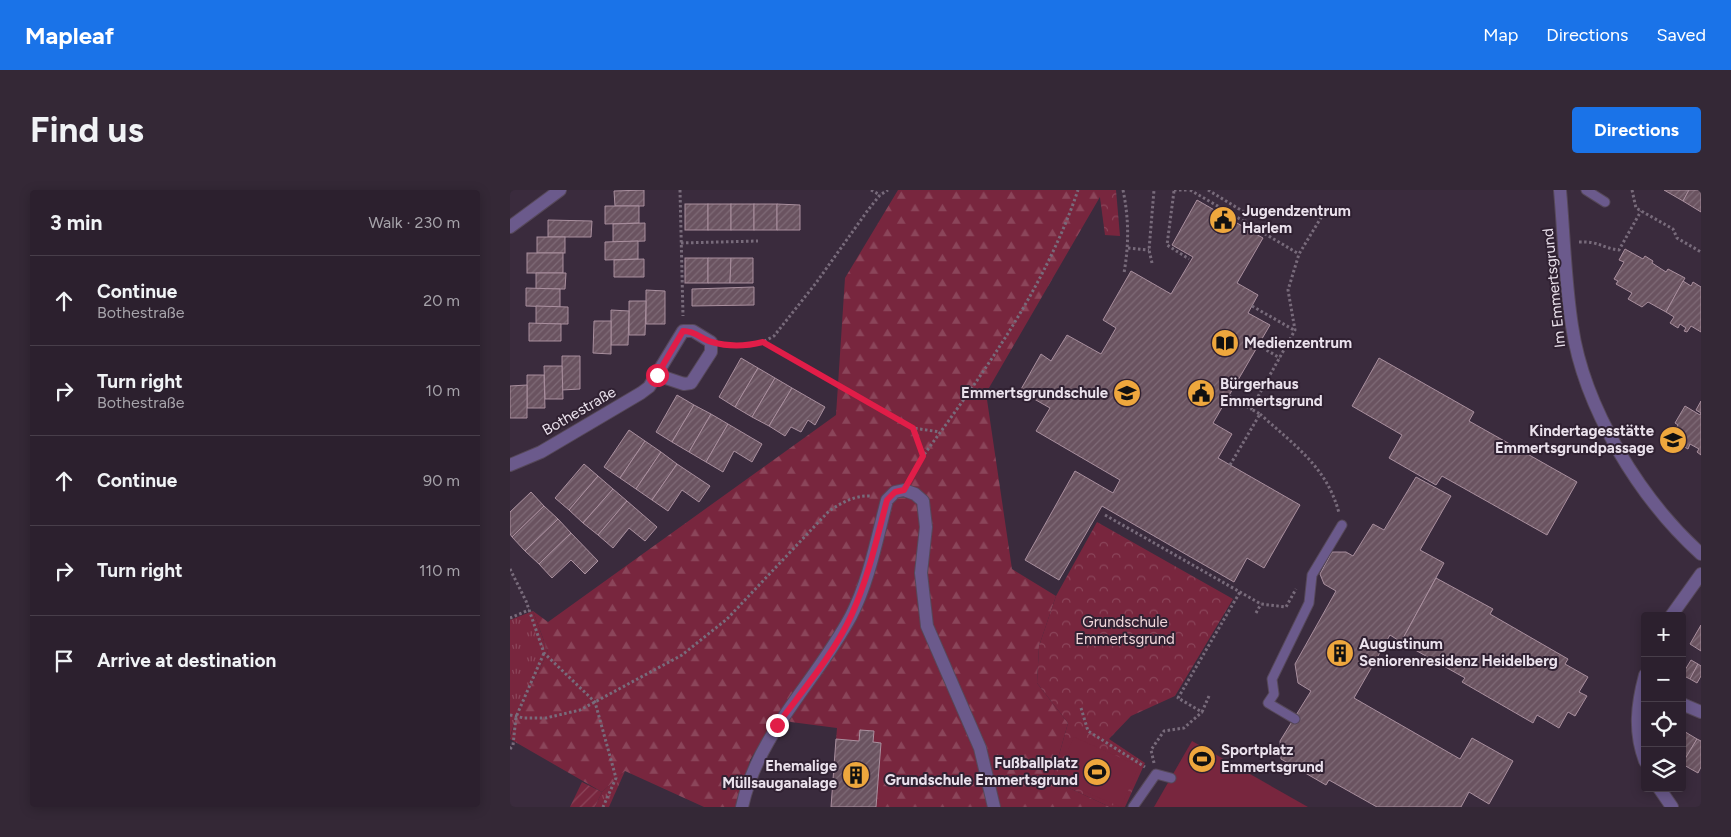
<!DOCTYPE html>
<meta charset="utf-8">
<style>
body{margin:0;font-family:Figtree,sans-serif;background:#342836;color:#f1f3f6}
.controls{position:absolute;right:15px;bottom:15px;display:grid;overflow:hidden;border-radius:5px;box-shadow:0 2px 12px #0003}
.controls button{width:45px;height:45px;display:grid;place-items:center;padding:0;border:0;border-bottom:1px solid #483e4a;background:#2c202e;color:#f1f3f6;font:25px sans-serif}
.stop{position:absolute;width:15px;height:15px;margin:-11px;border:4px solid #e11d48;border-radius:50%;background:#fff}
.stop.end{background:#e11d48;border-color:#fff;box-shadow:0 1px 5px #0008}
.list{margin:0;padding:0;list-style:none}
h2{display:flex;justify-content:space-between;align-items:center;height:65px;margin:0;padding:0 20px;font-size:21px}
h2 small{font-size:16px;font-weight:400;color:#a6a3aa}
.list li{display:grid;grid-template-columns:32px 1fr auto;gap:15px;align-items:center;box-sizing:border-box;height:90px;padding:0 20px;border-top:1px solid #483e4a}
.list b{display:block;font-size:19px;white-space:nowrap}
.list p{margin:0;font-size:16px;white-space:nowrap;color:#a6a3aa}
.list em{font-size:16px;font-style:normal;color:#a6a3aa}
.icon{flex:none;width:28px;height:28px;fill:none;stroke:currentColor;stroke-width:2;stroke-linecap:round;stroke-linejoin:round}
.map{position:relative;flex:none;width:1191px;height:617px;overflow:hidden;border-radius:5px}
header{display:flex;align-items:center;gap:30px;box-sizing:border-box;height:70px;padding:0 25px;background:#1a73e8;color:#fff}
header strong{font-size:24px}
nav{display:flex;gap:28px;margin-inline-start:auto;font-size:18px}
.intro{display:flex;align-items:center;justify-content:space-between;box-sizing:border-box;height:120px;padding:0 30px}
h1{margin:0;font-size:35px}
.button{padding:12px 22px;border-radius:5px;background:#1a73e8;color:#fff;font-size:18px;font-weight:700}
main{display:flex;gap:30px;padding:0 30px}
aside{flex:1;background:#2c202e;border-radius:5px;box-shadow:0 2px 12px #0003}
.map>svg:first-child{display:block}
.grass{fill:url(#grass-tufts)}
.forest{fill:url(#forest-firs)}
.park{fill:url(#park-crowns)}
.garden{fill:url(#garden-furrows)}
.pitch{fill:#78263e}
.building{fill:url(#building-hatch);stroke:#a98f9e}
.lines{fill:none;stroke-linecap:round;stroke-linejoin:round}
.service-casing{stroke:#564859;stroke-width:11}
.minor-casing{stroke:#564859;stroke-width:14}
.path{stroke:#786b7b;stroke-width:3;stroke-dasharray:2.5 2.5;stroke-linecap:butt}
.service{stroke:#6b5a8c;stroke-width:9}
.minor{stroke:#6b5a8c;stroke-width:12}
.route{stroke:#e11d48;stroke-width:6}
.labels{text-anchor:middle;stroke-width:4;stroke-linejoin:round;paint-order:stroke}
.poi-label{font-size:15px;font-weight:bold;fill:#eae1ec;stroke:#302132;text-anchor:start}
.street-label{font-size:15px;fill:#eae1ec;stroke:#302132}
.park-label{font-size:15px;fill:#f0d6da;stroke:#302132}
</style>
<header>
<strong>Mapleaf</strong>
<nav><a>Map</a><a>Directions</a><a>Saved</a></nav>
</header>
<div class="intro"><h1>Find us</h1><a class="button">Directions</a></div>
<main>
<aside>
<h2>3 min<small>Walk · 230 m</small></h2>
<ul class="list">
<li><svg class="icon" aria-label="ahead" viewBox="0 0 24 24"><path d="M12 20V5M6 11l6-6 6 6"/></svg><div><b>Continue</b><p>Bothestraße</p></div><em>20 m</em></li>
<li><svg class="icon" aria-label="right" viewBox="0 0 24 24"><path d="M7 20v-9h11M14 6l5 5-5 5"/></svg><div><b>Turn right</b><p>Bothestraße</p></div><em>10 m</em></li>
<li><svg class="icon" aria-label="ahead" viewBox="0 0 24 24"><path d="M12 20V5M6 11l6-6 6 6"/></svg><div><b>Continue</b></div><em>90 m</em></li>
<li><svg class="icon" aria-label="right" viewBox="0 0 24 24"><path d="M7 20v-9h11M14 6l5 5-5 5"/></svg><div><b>Turn right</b></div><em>110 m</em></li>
<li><svg class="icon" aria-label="arrive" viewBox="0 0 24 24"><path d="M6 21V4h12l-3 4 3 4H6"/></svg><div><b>Arrive at destination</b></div></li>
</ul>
</aside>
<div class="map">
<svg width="1191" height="617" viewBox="0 0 1191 617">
<defs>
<pattern id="grass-tufts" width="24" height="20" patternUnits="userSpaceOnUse" patternTransform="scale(1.25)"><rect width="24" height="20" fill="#78263e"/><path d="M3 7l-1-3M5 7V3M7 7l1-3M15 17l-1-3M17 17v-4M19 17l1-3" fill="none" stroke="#8b455a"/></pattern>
<pattern id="forest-firs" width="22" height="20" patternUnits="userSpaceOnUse" patternTransform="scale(1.25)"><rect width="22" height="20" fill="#78263e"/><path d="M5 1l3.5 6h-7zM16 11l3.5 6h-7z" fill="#8b455a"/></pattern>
<pattern id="park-crowns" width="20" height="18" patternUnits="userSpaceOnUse" patternTransform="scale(1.25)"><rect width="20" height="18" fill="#78263e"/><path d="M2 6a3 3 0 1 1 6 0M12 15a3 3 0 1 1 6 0" fill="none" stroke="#8b455a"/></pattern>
<pattern id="garden-furrows" width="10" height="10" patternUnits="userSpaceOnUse" patternTransform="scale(1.25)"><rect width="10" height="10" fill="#78263e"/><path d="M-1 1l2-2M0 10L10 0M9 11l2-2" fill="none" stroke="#8b455a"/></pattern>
<pattern id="building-hatch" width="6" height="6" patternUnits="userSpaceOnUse" patternTransform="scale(1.25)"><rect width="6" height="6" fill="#6a5360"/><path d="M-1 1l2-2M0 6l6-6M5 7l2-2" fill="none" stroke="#7f6b77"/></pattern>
</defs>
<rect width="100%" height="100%" fill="#3a2b3d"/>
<g class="grass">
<path d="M23 421 38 462 6 527 0 547V430Z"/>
<path d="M115 581 99 617H85L92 602Z"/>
</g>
<path class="forest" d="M388 0H594L476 203 502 379 546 406 529 456 527 493 558 533 542 590 600 617H321L327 538 281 532 267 526 240 570 228 617H194L115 581 92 602 0 549 6 527 38 462 23 421 38 432 326 225 335 88Z"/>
<g class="park">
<path d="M589 0H606L610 46 595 45Z"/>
<path d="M587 332 723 409 665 506 621 526 599 549 635 573 615 617H600L542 590 558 533 527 493 529 456 546 406Z"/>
</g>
<path class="garden" d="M72 592 92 602 85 617H60Z"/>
<g class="pitch">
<path d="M564 547 629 576 611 617 545 589Z"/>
<path d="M682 551 798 617H644Z"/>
</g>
<g class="building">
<path d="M134 0V16H105L104 1Z"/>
<path d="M1154 0H1179L1173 11Z"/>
<path d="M1179 0H1191V22L1173 11Z"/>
<path d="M687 10 753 48 727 93 748 105 738 123 760 135 703 233 722 244 708 268 790 315 754 378 737 368 724 392 592 316 549 390 515 370 565 281 603 303 610 290 526 241 540 218 510 201 531 164 541 171 557 145 591 164 606 138 593 130 621 81 661 104 683 67 662 55Z"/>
<rect x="175" y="14" width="23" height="26"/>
<rect x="198" y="14" width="23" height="26"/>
<rect x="221" y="14" width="23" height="26"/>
<rect x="244" y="14" width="23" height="26"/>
<path d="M267 14 290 15V40H267Z"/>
<path d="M95 16H129V33L95 34Z"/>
<path d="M38 30 82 31 81 47H38Z"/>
<path d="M135 33V51L103 52V34Z"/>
<rect x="27" y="47" width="28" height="16"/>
<path d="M128 51V69L95 70V52Z"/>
<path d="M1115 59 1133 69 1135 66 1143 71 1142 73 1156 82 1158 79 1175 88 1156 122 1138 112 1132 117 1118 109 1122 103 1106 94 1108 91 1104 89 1114 72 1109 70Z"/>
<rect x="17" y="63" width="36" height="20"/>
<rect x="175" y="68" width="23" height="25"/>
<path d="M198 68H221L220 93H198Z"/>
<path d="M221 68H243V93H220Z"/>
<path d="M134 69V87H104V70Z"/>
<path d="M26 83H56L55 99H26Z"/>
<path d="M1173 91 1181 96 1183 92 1191 97V142L1181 136 1177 142 1174 141 1176 138 1170 134 1168 138 1160 133 1164 127 1156 122Z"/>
<path d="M244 97V115L182 116V99Z"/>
<path d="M16 98 50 99V117L16 116Z"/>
<path d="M136 100 155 101V134H136Z"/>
<path d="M119 111H136L135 145H119Z"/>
<path d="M26 116 58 117V134H26Z"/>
<path d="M101 120 119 121 118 155H101Z"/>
<path d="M84 131H101V164L83 163Z"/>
<path d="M19 133 51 134V151H19Z"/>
<path d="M52 166H70V199L52 200Z"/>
<path d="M231 168 248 178 225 217 209 207Z"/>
<path d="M869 168 964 222 959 231 1067 292 1037 345 932 286 926 295 879 268 892 245 842 216Z"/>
<path d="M34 176H52L53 209H35Z"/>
<path d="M248 178 265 188 242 227 225 217Z"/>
<path d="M17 185H34L35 218H17Z"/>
<path d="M265 188 282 198 259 236 242 227Z"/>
<path d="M17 195V228H0V196Z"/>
<path d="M282 198 315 217 305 235 298 230 291 242 281 237 275 246 259 236Z"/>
<path d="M167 205 184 215 162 252 146 242Z"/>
<path d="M1191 211V265L1187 262 1189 259 1180 254 1178 259 1160 249 1168 235 1165 233 1175 216 1190 225 1191 223 1186 220Z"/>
<path d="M184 215 201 224 179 262 162 252Z"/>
<path d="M201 224 218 234 196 272 179 262Z"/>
<path d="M218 234 252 254 242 272 224 261 213 282 196 272Z"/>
<path d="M119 240 135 251 110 288 94 277Z"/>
<path d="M135 251 151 262 126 299 110 288Z"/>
<path d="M151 262 167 274 142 310 126 299Z"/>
<path d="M74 274 88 286 59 320 45 308Z"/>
<path d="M167 274 200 296 189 312 172 300 158 321 142 310Z"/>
<path d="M88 286 103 299 73 333 59 320Z"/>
<path d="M906 287 941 306 910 360 934 373 891 452 880 445 844 508 950 569 962 548 1003 571 979 614 959 602 951 617H867L819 590 816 595 771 569 770 551 801 501 788 493 785 474 826 401 814 394 810 384 822 362H836L843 366 863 334 874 340Z"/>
<path d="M103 299 117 311 88 345 73 333Z"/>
<path d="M21 302 34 316 2 347 0 344V322Z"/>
<path d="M117 311 147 337 135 351 119 338 103 358 88 345Z"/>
<path d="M34 316 48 329 15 361 2 347Z"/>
<path d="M48 329 61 343 29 374 15 361Z"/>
<path d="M61 343 88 371 75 384 61 370 42 388 29 374Z"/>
<path d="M926 388 983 419 980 424 1058 469 1055 474 1078 487 1069 502 1077 506 1065 526 1058 522 1049 538 1027 525 1023 533 952 492 955 488 891 452Z"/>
<path d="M1191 435V461L1180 454Z"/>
<path d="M1181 470 1188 474 1180 489 1172 485Z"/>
<path d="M1188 474 1191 476V486L1187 493 1180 489Z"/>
<path d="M350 540 364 541 363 552 371 553 366 617H321L326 549 349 551Z"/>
<path d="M1172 540 1187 549 1172 574Z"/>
<path d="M1187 549 1191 551V577L1188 583 1172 574Z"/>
</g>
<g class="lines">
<g class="service-casing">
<g id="service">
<path d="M1076 0 1095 12"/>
<path d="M785 529 758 513 764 504 762 489 799 413 802 385 832 335"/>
<path d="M623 617 646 584 661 588"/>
</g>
</g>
<g class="minor-casing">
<g id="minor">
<path d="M1050 0C1054 45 1055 91 1062 136 1074 218 1130 309 1191 364"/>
<path d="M0 37 50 0"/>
<path d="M0 275 31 262 131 203 139 197 173 141H183L201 152V162L181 193 174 194 147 185"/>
<path d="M1161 426 1191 384"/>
<path d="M1135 485C1127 515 1124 542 1135 571"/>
<path d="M1172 514 1191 522"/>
<path d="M1149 598 1162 617"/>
<path d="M232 617C248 543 306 492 341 426 359 391 367 348 377 310L385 302 394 300 405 304 413 311 416 337 411 383 417 436 470 558 484 617"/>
</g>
</g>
<g class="path">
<path d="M170 0 173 126"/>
<path d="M361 0 370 5"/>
<path d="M613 0C619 29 619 54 614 83"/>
<path d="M664 0H678"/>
<path d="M680 0 735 32"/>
<path d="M698 0 734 22 735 32 789 64"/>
<path d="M1122 0 1126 18 1163 39 1167 48 1191 62"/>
<path d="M664 1 657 55 679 69"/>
<path d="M1069 52C1089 51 1092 58 1109 60L1131 21"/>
<path d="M171 53 248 51"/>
<path d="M618 58 639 60"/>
<path d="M642 73 639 60 644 0"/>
<path d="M742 116 784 140"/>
<path d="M253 152 403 238 430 242"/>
<path d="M215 154 237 156 253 152 264 146 306 93 358 20 370 5 378 0"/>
<path d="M748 155 770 168"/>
<path d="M719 206 741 219 785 140 778 100 789 64 815 21 832 22"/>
<path d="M750 224C784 255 817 277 829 323"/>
<path d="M403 238 413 265"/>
<path d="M720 275 750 224 741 219"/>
<path d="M402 286 413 266C473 184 535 98 568 0"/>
<path d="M595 325 751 414 776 417 786 399"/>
<path d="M0 379 16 411 34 463 85 512 106 588 93 617"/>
<path d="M746 423 751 414"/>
<path d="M0 428 19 420"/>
<path d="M699 506 692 522 668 508 730 402"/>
<path d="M571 518 578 541 635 577"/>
<path d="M0 525 14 528H36L70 520 172 465 217 429 319 321C333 312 345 305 362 306"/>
<path d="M0 559 3 555 6 527 34 463"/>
<path d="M644 573 641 560 654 541 674 538 692 522"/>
</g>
<use href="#service" class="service"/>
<use href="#minor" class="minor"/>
</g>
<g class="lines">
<path class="route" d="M147 185 173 141C186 141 191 149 202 152 219 157 237 156 253 152L403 238 413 266 394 300 385 302 377 310C367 348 358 388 342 424 324 464 293 500 267 535"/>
</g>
<defs>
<g id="civic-disc" transform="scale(1.4375)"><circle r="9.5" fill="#eea73d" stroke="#302132"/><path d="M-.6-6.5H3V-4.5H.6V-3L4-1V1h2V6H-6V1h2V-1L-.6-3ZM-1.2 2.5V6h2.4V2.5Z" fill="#111"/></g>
<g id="library-disc" transform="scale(1.4375)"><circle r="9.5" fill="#eea73d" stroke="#302132"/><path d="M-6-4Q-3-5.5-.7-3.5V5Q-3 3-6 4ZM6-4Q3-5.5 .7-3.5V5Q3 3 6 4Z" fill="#111"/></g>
<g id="school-disc" transform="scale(1.4375)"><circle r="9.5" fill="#eea73d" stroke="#302132"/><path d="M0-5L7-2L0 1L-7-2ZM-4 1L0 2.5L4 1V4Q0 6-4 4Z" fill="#111"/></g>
<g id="building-disc" transform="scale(1.4375)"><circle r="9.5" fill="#eea73d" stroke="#302132"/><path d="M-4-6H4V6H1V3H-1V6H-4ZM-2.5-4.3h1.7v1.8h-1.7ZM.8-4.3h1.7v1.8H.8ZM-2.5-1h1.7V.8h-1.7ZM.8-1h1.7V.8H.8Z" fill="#111"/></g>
<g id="stadium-disc" transform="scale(1.4375)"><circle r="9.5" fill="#eea73d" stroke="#302132"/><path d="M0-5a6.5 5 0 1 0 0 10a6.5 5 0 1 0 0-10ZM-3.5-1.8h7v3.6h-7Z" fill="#111"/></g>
</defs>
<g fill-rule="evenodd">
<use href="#civic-disc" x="713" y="30"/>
<use href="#library-disc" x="715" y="153"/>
<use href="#school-disc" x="617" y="203"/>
<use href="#civic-disc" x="691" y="203"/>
<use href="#school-disc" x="1163" y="250"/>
<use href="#building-disc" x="830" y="463"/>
<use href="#stadium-disc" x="692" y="569"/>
<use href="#stadium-disc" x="587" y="582"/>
<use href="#building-disc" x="346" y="585"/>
</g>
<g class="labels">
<g class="poi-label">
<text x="732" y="26">Jugendzentrum<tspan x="732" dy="17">Harlem</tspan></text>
<text x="734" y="158">Medienzentrum</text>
<text x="710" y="199">Bürgerhaus<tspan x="710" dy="17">Emmertsgrund</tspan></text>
<text x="598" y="208" text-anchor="end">Emmertsgrundschule</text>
<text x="1144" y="246" text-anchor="end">Kindertagesstätte<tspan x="1144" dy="17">Emmertsgrundpassage</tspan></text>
<text x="849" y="459">Augustinum<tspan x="849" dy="17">Seniorenresidenz Heidelberg</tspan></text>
<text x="711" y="565">Sportplatz<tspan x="711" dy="17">Emmertsgrund</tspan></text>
<text x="568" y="578" text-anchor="end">Fußballplatz<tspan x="568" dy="17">Grundschule Emmertsgrund</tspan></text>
<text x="327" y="581" text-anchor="end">Ehemalige<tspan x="327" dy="17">Müllsauganalage</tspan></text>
</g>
<g class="street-label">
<text transform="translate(1044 98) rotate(-96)" y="5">Im Emmertsgrund</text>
<text transform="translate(69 221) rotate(-30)" y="5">Bothestraße</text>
</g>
<g class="park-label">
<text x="615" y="437">Grundschule<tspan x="615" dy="17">Emmertsgrund</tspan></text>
</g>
</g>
</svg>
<div class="controls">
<button>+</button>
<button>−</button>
<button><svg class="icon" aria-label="locate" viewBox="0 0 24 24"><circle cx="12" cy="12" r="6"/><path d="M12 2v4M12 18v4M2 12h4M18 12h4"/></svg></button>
<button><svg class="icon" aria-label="layers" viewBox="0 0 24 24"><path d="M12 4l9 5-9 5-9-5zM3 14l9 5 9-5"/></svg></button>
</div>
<div class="stop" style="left:147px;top:185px"></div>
<div class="stop end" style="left:267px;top:535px"></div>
</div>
</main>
